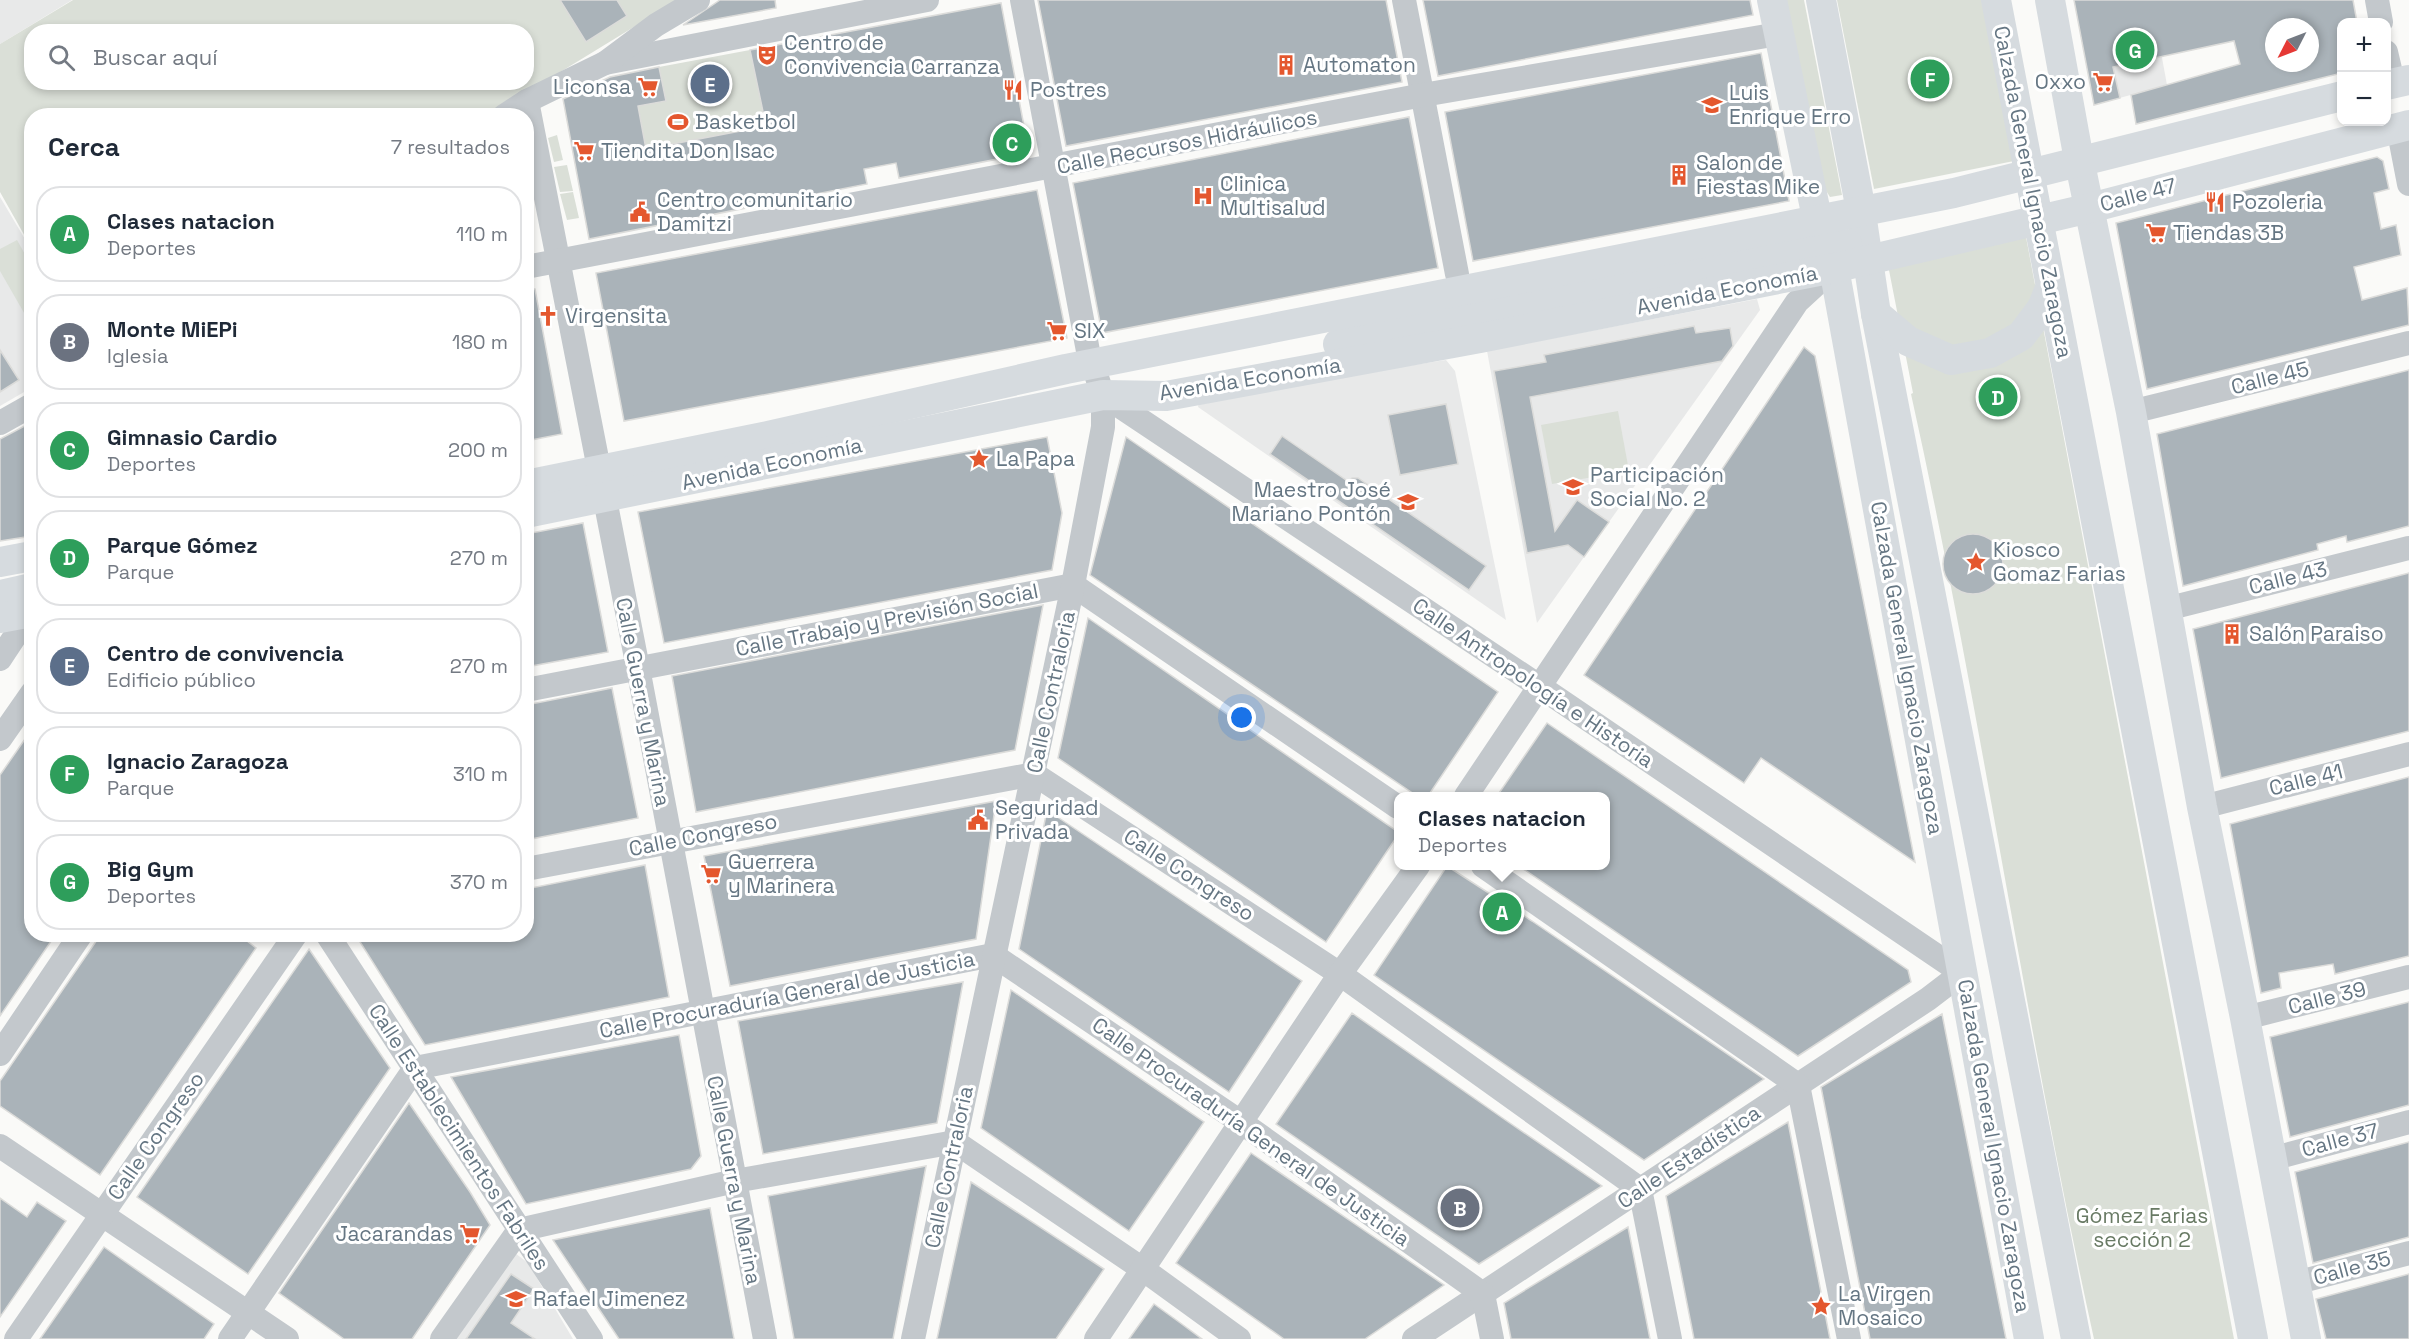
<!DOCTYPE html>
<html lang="es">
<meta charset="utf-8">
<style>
body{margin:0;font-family:"Space Grotesk",sans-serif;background:#f6f6f7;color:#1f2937}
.controls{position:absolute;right:18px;top:18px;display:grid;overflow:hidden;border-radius:12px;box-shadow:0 3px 9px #0003}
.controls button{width:54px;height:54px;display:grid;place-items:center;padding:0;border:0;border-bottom:2px solid #e0e1e3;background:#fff;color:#1f2937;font:30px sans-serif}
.compass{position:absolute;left:2265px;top:18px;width:54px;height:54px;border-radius:50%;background:#fff;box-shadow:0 3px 9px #0003;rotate:228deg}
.you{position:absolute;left:1242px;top:718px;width:21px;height:21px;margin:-15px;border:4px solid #fff;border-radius:50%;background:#1a73e8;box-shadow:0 0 0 9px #1a73e833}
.badge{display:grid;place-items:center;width:39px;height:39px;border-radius:50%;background:#d93025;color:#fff;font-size:20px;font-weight:700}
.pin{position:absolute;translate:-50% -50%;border:3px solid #fff;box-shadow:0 2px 6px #0006}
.popup{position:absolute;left:1394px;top:792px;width:216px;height:78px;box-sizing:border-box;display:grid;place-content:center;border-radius:12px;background:#fff;filter:drop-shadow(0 2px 4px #0005);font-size:20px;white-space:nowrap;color:#747a83}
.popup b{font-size:22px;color:#1f2937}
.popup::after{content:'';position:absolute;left:50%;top:100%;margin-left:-12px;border:12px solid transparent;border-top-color:#fff}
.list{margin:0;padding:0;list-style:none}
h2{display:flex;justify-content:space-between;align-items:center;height:78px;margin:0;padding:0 24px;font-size:26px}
h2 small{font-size:20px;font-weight:400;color:#747a83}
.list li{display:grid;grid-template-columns:39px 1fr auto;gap:18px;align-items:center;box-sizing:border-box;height:96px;margin:0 12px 12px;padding:0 12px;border:2px solid #e0e1e3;border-radius:24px}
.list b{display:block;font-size:22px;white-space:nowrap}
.list p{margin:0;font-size:20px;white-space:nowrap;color:#747a83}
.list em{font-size:20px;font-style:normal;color:#747a83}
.icon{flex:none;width:33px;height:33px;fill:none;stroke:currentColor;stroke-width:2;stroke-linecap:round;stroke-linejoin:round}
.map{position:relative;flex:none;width:2409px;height:1339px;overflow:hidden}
.search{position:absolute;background:#fff;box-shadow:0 3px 9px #0003;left:24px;top:24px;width:510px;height:66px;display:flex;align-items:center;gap:15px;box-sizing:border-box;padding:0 21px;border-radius:24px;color:#747a83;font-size:22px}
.panel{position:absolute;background:#fff;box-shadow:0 3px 9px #0003;left:24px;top:108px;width:510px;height:834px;border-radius:24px}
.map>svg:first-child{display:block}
.built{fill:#e8e9e9}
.green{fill:#dadfd7;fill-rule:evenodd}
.building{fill:#aab3b9;stroke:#dcdcda;stroke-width:1.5;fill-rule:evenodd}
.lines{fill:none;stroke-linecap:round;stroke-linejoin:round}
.minor{stroke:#c3c8cc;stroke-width:24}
.major{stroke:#d6dbdf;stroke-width:30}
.labels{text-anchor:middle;stroke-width:6;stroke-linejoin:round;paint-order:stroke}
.poi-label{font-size:21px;fill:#657683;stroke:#fff;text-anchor:start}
.street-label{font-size:21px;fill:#657683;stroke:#fff}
.park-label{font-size:21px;fill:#687a64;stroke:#fff}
</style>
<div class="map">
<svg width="2409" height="1339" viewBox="0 0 2409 1339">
<rect width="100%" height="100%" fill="#fafaf8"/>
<g class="built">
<path d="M0 0H72L0 44Z"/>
<path d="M2156 25 2167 85 2094 105 2083 45Z"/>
<path d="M0 197 32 251 31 388 0 406Z"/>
<path d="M1757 299 1760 310 1537 623 1487 351Z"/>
<path d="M1446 360 1455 371 1506 620 1198 407 1200 398Z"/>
<path d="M515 1253 528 1263 573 1339H456Z"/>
</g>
<g class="green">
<path d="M73 0H678L490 115 32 116 31 247 0 192V44ZM32 32H526V82H32Z"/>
<path d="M1786 0H1804L1842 195 1830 197 1825 189Z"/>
<path d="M1837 0H1992L2024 159 1874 189Z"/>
<path d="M750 50 766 126 645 149 637 106 665 101 659 67Z"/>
<path d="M557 135 563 160 554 162 548 138Z"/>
<path d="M567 165 573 191 560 192 554 167Z"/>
<path d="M573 192 579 218 567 220 560 194Z"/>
<path d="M2026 237 2234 1339H2094C2025 1025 1981 709 1911 394L1913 393 1888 265Z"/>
<path d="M17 240 31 265V325L0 271V249Z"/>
<path d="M1618 411 1629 471 1552 484 1541 425Z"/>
</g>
<g class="building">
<path d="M560 0H617L627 16 586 42Z"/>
<path d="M720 0H775L776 8 683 25Z"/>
<path d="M1038 0H1386L1402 82 1066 146Z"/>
<path d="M1423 0H1750L1753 15 1438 76Z"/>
<path d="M2074 0H2353L2357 22H2342V73L2136 124 2131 95 2240 64 2234 41 2113 67 2120 98 2094 105ZM2274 27H2310V63H2274Z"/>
<path d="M1001 3 1029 153 899 178 896 163 864 169 867 184 589 239 563 99 610 77 659 67 666 101 638 106 646 149 766 126 750 50Z"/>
<path d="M1761 53 1789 201 1473 261 1445 112Z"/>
<path d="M1409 117 1438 268 1102 333 1073 183Z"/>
<path d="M2377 157 2383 161 2389 189 2374 193 2381 229 2396 225 2401 255 2354 267 2362 300 2407 288 2409 325 2147 389 2116 223Z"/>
<path d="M1037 190 1067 338 624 421 596 273Z"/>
<path d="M526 289H535L562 434 526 441Z"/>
<path d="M1694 326 1696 333 1730 328 1733 346 1722 361 1530 397 1555 531 1577 500 1609 522 1584 557 1568 545 1527 553 1494 371 1546 362 1544 355Z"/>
<path d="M1804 347 1815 356 1915 862 1761 758 1744 783 1584 675Z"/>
<path d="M0 350 19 380 0 392Z"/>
<path d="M2409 370V526L2347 542 2346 536 2317 544 2318 550 2183 586 2157 434Z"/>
<path d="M1446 404 1458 464 1400 475 1388 415Z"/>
<path d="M32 422V536L0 541V439Z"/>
<path d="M1282 436 1349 482 1352 478H1358L1486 566 1469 590 1270 454Z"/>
<path d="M1047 437 1062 513 1052 570 664 643 638 512Z"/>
<path d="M1126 437 1498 692 1428 796H1417L1090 575Z"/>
<path d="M583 523 608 652 526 667V534Z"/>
<circle cx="1973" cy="564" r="30"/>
<path d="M2409 573V731L2221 778 2193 629Z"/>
<path d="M1043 605 1015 750 696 812 672 676Z"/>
<path d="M1088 618 1398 832V835L1326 942 1058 758Z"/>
<path d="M612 688 638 818 526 840V705Z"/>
<path d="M1547 723 1908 970 1911 982 1798 1056 1519 866H1605V796H1497Z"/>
<path d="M32 729V934H56L0 1016V775Z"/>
<path d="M2409 777V956L2335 974 2333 964 2279 973 2281 988 2261 993 2230 824Z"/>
<path d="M996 801 976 939 730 986 704 856Z"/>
<path d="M1047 810 1302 981 1229 1092 1019 949Z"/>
<path d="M645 865 669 997 425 1045 355 934H526V889Z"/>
<path d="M1447 866 1532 921 1764 1079 1644 1160 1374 975Z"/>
<path d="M101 934H238L256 948 100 1175 0 1106V1081Z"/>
<path d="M309 949 390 1068 248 1274 137 1197Z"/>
<path d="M963 982 937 1123 763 1154 738 1021Z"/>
<path d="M1011 990 1204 1122 1129 1231 981 1128Z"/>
<path d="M2409 1002V1105L2290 1137 2270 1037Z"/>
<path d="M1352 1013 1504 1119 1602 1186 1479 1264 1276 1124Z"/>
<path d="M1942 1014 2006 1339H1870L1821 1087Z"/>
<path d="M679 1035 701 1156 691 1169 526 1204 451 1077Z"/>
<path d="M409 1103 470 1192 490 1225 412 1339H344L279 1293Z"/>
<path d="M1788 1122 1830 1339H1694L1666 1196Z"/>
<path d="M2409 1142V1237L2313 1263 2295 1172Z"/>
<path d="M1251 1153 1396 1252 1444 1285 1365 1339H1284L1176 1263Z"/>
<path d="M926 1166 893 1339H794L768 1196Z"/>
<path d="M971 1182 1104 1269 1056 1339H937Z"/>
<path d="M0 1198 27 1217 37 1202 66 1221 0 1317Z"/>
<path d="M710 1208 734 1339H619L553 1240Z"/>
<path d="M1628 1227 1650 1339H1511L1504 1303Z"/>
<path d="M104 1247 214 1324 204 1339H40Z"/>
<path d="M511 1274 534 1289 511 1323 535 1339H466Z"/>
<path d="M2409 1274V1339H2326L2316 1299Z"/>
<path d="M1154 1304 1179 1322 1202 1339H1129Z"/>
</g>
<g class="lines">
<g class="minor">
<path d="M1404 0 1457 274"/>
<path d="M2377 0 2381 22"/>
<path d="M2386 52 2390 69"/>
<path d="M605 63 927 0"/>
<path d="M527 101 638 668 765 1339"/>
<path d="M504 116 527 101 605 63 656 25 698 0"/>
<path d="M2398 127 2409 184"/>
<path d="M526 267 1423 95 1778 34"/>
<path d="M1103 395 1539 686 1962 973 1928 999 1414 1339"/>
<path d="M2131 412 2409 343"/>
<path d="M0 423 32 405"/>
<path d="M2166 609 2409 548"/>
<path d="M0 659 31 612"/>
<path d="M526 690 1073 585 1398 807"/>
<path d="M0 739 32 693"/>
<path d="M1466 796 1797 302 1834 268"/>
<path d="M2202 807 2409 754"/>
<path d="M1483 866 1798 1085 1849 1339"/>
<path d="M526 869 1034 774 1340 974 1640 1189 1670 1339"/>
<path d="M327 934 591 1339"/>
<path d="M2245 1018 2409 977"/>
<path d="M0 1054 81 934"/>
<path d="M0 1146 287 1339"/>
<path d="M2271 1159 2409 1122"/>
<path d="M2295 1283 2409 1253"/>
<path d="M16 1339 296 934"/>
<path d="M230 1339 415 1068 993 955 1242 1123 1483 1294 1492 1339"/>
<path d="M442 1339 519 1230 735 1181 955 1142 1144 1270 1239 1339"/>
<path d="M913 1339 1073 585 1103 427V395L1088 351 1022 0"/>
<path d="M1096 1339 1340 974 1418 866"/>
</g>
<g class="major">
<path d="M1772 0 1815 208 1834 268 2029 1339"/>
<path d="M1821 0 1859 200 1876 314 2076 1339"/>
<path d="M1996 0 2253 1339"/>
<path d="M2050 0 2077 149 2131 412 2202 807 2245 1018 2306 1339"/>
<path d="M2386 85 2409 80"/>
<path d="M1876 314 1908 341 1951 360 1990 353 2021 336 2042 308 2050 288"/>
<path d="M1338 344 1847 244"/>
<path d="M526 485 768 436 1066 369 1954 193 2342 96"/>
<path d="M526 513 1103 395 1166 396 1480 338 1834 268 2090 208 2409 125"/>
<path d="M0 562 32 556"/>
<path d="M0 595 32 588"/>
<path d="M0 618 32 612"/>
</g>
</g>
<defs>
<g id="theatre-bare" transform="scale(1.62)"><path d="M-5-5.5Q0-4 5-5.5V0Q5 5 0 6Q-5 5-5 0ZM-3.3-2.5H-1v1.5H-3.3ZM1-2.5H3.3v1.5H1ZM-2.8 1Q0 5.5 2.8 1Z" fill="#e4572e" stroke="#fff" stroke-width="2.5" paint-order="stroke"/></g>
<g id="building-bare" transform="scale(1.62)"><path d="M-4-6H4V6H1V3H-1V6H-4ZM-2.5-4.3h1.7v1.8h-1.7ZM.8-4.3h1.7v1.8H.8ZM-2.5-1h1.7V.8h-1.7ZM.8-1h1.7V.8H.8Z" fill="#e4572e" stroke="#fff" stroke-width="2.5" paint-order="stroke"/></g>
<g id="supermarket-bare" transform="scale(1.62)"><path d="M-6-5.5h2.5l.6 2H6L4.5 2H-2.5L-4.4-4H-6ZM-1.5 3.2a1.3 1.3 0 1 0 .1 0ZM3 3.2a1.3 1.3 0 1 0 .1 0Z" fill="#e4572e" stroke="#fff" stroke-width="2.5" paint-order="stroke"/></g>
<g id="restaurant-bare" transform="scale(1.62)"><path d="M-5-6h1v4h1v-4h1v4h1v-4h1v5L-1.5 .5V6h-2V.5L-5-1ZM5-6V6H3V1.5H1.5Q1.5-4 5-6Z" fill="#e4572e" stroke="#fff" stroke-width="2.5" paint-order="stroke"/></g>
<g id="school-bare" transform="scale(1.62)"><path d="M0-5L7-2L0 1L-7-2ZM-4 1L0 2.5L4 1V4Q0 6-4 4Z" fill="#e4572e" stroke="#fff" stroke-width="2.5" paint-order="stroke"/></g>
<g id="stadium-bare" transform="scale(1.62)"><path d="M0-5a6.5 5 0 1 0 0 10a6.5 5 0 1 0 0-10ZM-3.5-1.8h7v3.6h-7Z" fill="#e4572e" stroke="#fff" stroke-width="2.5" paint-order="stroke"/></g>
<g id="hospital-bare" transform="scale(1.62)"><path d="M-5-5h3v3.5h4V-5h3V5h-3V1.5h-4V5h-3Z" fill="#e4572e" stroke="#fff" stroke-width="2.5" paint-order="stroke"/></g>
<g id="civic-bare" transform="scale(1.62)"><path d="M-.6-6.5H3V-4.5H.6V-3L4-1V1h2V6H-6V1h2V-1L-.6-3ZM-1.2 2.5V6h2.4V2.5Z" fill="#e4572e" stroke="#fff" stroke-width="2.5" paint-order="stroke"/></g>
<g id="church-bare" transform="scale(1.62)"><path d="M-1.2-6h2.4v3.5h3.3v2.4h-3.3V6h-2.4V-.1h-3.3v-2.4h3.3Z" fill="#e4572e" stroke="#fff" stroke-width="2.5" paint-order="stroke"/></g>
<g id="sight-bare" transform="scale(1.62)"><path d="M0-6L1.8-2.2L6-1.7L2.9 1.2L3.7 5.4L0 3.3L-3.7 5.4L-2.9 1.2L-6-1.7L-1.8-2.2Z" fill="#e4572e" stroke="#fff" stroke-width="2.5" paint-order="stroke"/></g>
</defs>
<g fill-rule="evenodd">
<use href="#theatre-bare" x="767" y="55"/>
<use href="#building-bare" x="1286" y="65"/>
<use href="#supermarket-bare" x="2103" y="82"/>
<use href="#supermarket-bare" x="648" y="87"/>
<use href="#restaurant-bare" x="1013" y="90"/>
<use href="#school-bare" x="1712" y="105"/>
<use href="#stadium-bare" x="678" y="122"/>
<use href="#supermarket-bare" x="584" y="151"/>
<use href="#building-bare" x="1679" y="175"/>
<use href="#hospital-bare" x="1203" y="196"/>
<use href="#restaurant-bare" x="2215" y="202"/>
<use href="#civic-bare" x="640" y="212"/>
<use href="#supermarket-bare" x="2156" y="233"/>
<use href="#church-bare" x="548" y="316"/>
<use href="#supermarket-bare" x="1057" y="331"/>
<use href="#sight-bare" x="979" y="459"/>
<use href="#school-bare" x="1573" y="487"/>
<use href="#school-bare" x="1408" y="502"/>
<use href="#sight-bare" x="1976" y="562"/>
<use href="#building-bare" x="2232" y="634"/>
<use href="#civic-bare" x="978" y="820"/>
<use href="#supermarket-bare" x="711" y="874"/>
<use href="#supermarket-bare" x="470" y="1234"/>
<use href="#school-bare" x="516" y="1299"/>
<use href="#sight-bare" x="1821" y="1306"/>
</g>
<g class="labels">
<g class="poi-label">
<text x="784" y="50">Centro de<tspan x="784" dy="24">Convivencia Carranza</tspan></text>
<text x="1303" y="72">Automaton</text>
<text x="2086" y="89" text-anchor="end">Oxxo</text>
<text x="631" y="94" text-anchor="end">Liconsa</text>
<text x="1030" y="97">Postres</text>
<text x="1729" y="100">Luis<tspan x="1729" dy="24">Enrique Erro</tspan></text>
<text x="695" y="129">Basketbol</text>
<text x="601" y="158">Tiendita Don Isac</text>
<text x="1696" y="170">Salon de<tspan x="1696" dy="24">Fiestas Mike</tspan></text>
<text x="1220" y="191">Clinica<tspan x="1220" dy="24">Multisalud</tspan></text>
<text x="657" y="207">Centro comunitario<tspan x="657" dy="24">Damitzi</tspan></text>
<text x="2232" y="209">Pozoleria</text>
<text x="2173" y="240">Tiendas 3B</text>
<text x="565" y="323">Virgensita</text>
<text x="1074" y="338">SIX</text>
<text x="996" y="466">La Papa</text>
<text x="1590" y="482">Participación<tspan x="1590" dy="24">Social No. 2</tspan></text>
<text x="1391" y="497" text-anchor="end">Maestro José<tspan x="1391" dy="24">Mariano Pontón</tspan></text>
<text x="1993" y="557">Kiosco<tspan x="1993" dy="24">Gomaz Farias</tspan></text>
<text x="2249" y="641">Salón Paraiso</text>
<text x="995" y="815">Seguridad<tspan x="995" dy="24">Privada</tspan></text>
<text x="728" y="869">Guerrera<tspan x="728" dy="24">y Marinera</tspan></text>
<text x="453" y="1241" text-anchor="end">Jacarandas</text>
<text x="1838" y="1301">La Virgen<tspan x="1838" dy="24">Mosaico</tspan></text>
<text x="533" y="1306">Rafael Jimenez</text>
</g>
<g class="street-label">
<text transform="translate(1187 142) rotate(-11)" y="7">Calle Recursos Hidráulicos</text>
<text transform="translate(2033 192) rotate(79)" y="7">Calzada General Ignacio Zaragoza</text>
<text transform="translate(2138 195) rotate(-15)" y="7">Calle 47</text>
<text transform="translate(1727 290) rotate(-11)" y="7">Avenida Economía</text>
<text transform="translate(2270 378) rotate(-14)" y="7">Calle 45</text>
<text transform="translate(1250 379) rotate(-9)" y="7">Avenida Economía</text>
<text transform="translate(772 464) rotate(-12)" y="7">Avenida Economía</text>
<text transform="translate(2288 578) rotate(-14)" y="7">Calle 43</text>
<text transform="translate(887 620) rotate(-11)" y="7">Calle Trabajo y Previsión Social</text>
<text transform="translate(1907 668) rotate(80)" y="7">Calzada General Ignacio Zaragoza</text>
<text transform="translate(1533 683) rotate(34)" y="7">Calle Antropología e Historia</text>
<text transform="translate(1051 692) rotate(-78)" y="7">Calle Contraloria</text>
<text transform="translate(643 702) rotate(79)" y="7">Calle Guerra y Marina</text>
<text transform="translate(2306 780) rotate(-14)" y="7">Calle 41</text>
<text transform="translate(703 835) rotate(-11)" y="7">Calle Congreso</text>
<text transform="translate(1189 875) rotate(33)" y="7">Calle Congreso</text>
<text transform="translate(787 995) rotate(-11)" y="7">Calle Procuraduría General de Justicia</text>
<text transform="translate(2327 998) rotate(-14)" y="7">Calle 39</text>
<text transform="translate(1251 1132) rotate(35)" y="7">Calle Procuraduría General de Justicia</text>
<text transform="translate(156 1136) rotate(-55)" y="7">Calle Congreso</text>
<text transform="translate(459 1137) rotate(57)" y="7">Calle Establecimientos Fabriles</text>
<text transform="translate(2340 1140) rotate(-15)" y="7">Calle 37</text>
<text transform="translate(1994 1146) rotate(80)" y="7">Calzada General Ignacio Zaragoza</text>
<text transform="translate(1689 1157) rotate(-34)" y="7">Calle Estadística</text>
<text transform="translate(949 1167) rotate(-78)" y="7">Calle Contraloria</text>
<text transform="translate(734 1180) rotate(79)" y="7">Calle Guerra y Marina</text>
<text transform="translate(2352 1268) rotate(-15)" y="7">Calle 35</text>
</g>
<g class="park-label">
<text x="2142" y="1223">Gómez Farias<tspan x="2142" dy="24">sección 2</tspan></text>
</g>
</g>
</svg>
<div class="controls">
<button>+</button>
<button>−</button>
</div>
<svg class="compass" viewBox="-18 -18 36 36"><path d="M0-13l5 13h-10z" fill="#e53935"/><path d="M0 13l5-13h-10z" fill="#747a83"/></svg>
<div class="you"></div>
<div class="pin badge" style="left:1502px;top:912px;background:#2e9e5b">A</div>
<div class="popup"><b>Clases natacion</b>Deportes</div>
<div class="pin badge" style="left:1460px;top:1208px;background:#6b7280">B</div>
<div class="pin badge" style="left:1012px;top:143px;background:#2e9e5b">C</div>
<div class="pin badge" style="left:1998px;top:397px;background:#2e9e5b">D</div>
<div class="pin badge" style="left:710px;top:84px;background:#5c6f8a">E</div>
<div class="pin badge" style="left:1930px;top:79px;background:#2e9e5b">F</div>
<div class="pin badge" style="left:2135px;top:50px;background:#2e9e5b">G</div>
<div class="search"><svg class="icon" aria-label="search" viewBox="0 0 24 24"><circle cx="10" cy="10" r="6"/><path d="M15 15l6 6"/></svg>Buscar aquí</div>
<section class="panel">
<h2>Cerca<small>7 resultados</small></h2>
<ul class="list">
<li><span class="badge" style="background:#2e9e5b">A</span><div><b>Clases natacion</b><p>Deportes</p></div><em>110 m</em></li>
<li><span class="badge" style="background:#6b7280">B</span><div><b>Monte MiEPi</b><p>Iglesia</p></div><em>180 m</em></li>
<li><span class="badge" style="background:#2e9e5b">C</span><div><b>Gimnasio Cardio</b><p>Deportes</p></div><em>200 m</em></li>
<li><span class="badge" style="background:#2e9e5b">D</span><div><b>Parque Gómez</b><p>Parque</p></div><em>270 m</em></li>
<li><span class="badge" style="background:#5c6f8a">E</span><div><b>Centro de convivencia</b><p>Edificio público</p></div><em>270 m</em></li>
<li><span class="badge" style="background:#2e9e5b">F</span><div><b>Ignacio Zaragoza</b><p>Parque</p></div><em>310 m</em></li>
<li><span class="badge" style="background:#2e9e5b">G</span><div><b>Big Gym</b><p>Deportes</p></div><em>370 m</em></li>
</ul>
</section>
</div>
